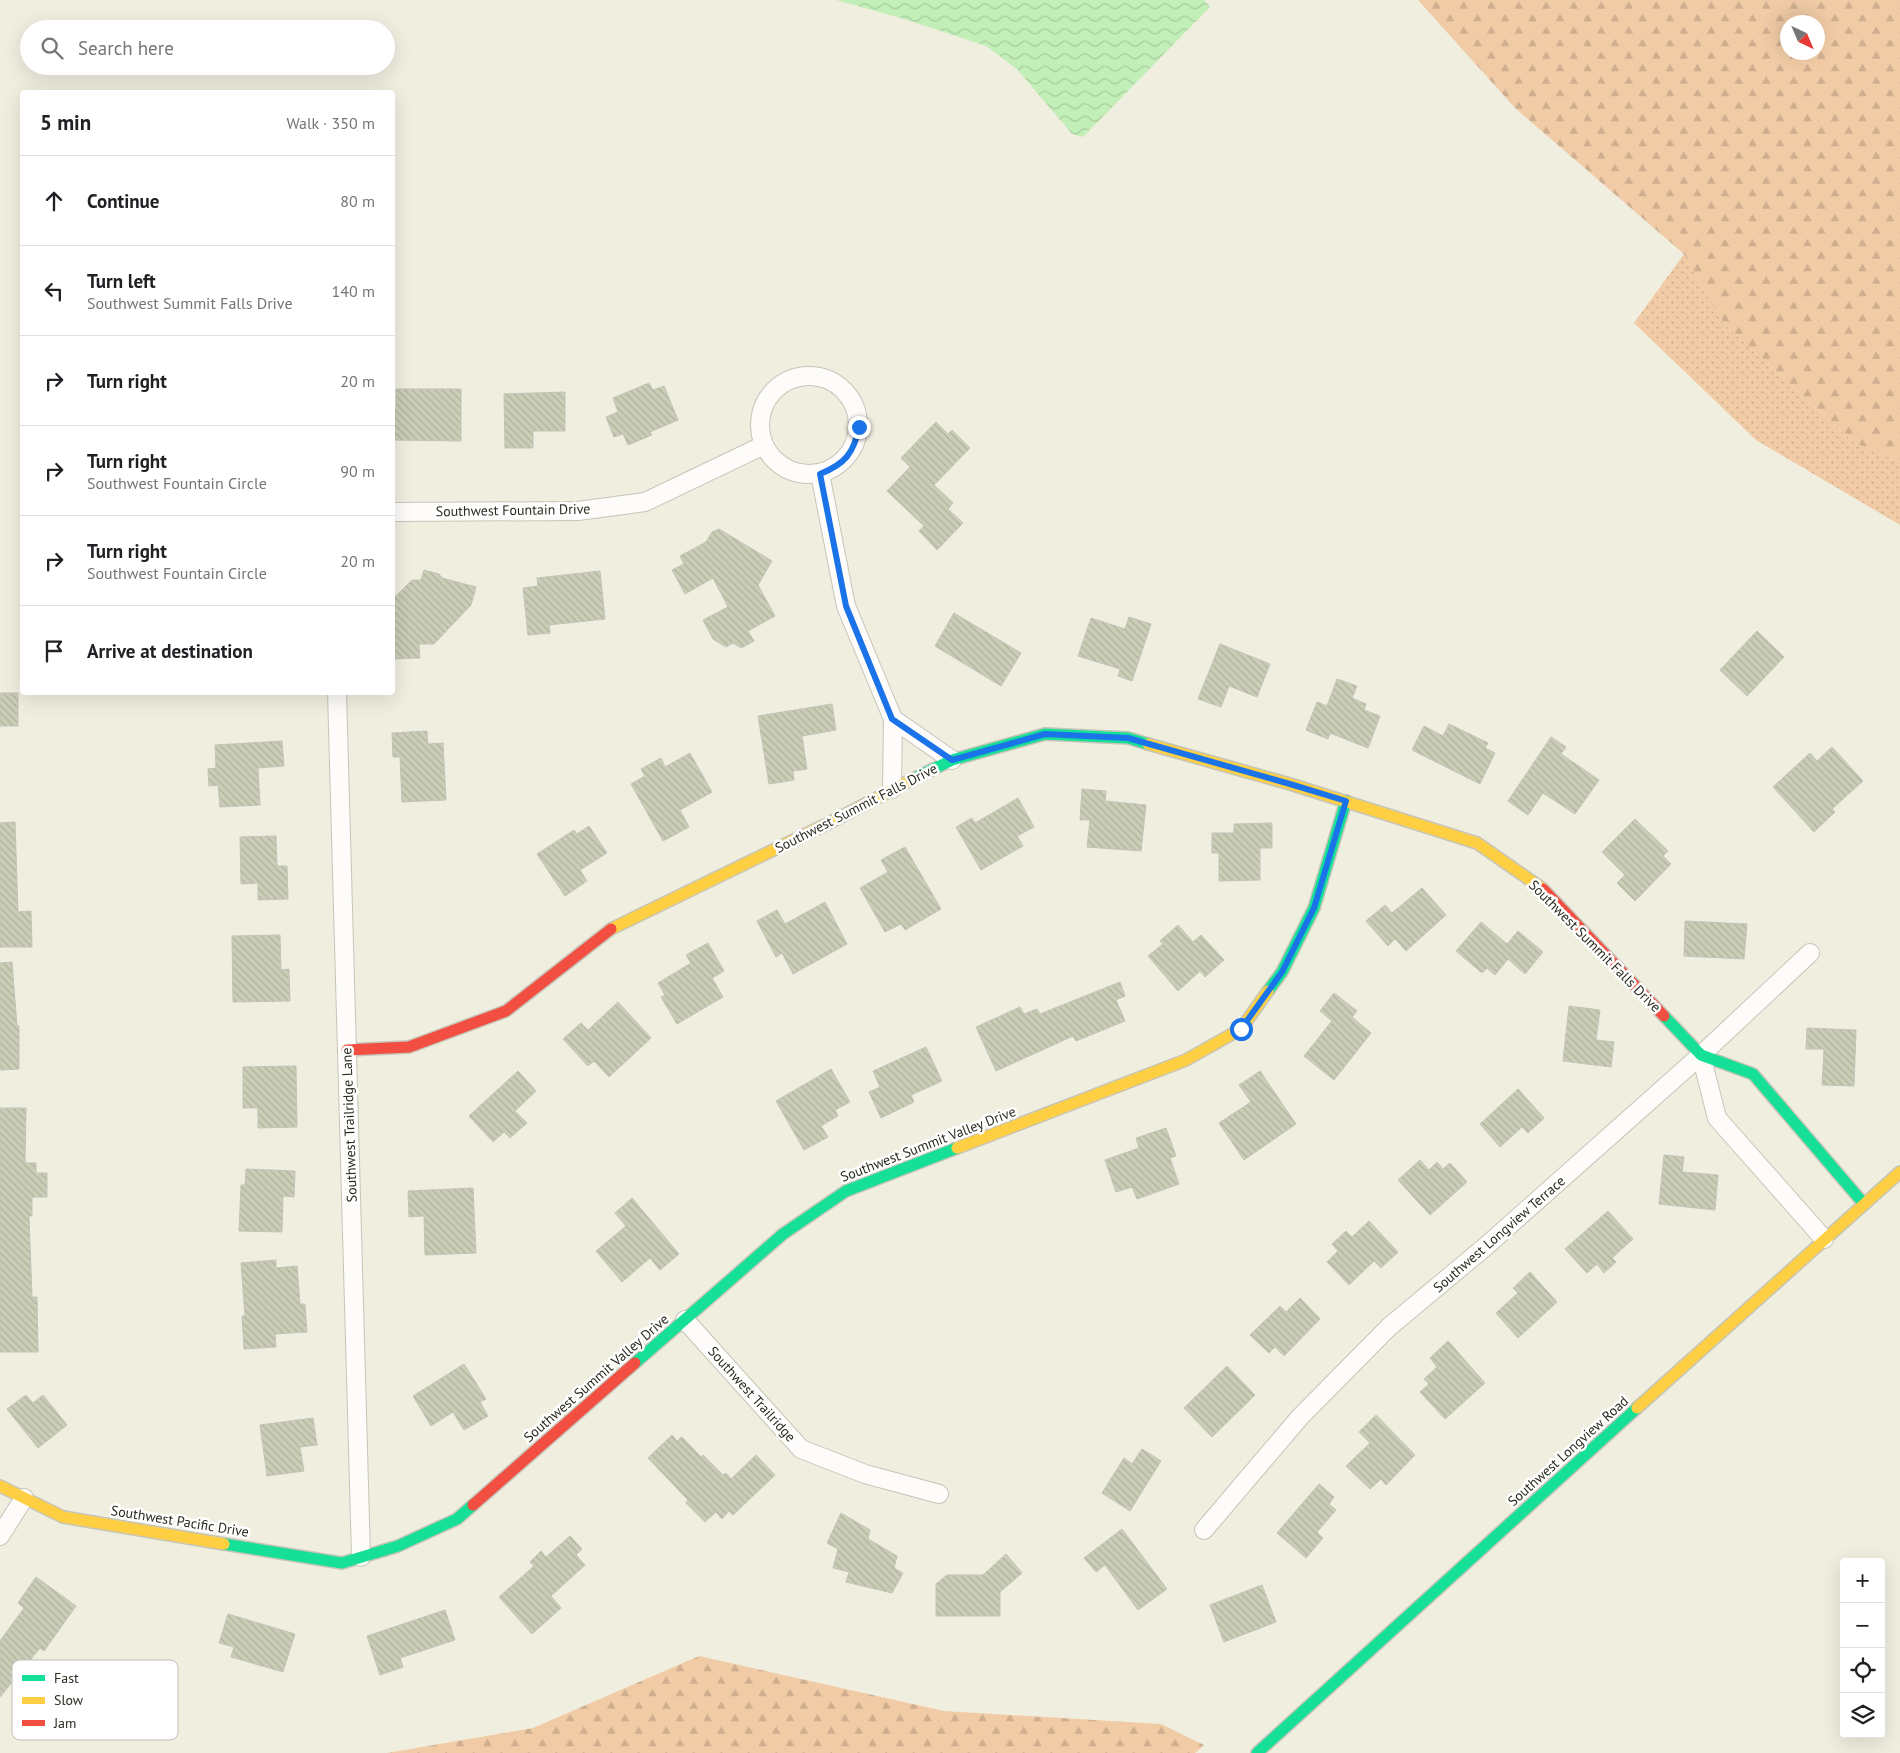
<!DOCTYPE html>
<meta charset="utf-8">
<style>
body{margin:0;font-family:"PT Sans",sans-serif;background:#f2f2f2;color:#202124}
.controls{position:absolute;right:15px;bottom:15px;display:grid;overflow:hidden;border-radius:5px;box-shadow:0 5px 20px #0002}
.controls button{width:45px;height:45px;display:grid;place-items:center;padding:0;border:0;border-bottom:1px solid #e0e0e0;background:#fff;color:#202124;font:25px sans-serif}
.compass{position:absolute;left:1780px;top:15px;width:45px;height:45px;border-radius:50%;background:#fff;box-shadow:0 5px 20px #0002;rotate:136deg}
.stop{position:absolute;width:15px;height:15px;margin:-11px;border:4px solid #1a73e8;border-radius:50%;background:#fff}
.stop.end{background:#1a73e8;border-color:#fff;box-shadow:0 1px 5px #0008}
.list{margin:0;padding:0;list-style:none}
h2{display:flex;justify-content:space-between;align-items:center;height:65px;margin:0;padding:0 20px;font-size:21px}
h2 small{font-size:16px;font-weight:400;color:#757577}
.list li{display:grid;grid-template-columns:32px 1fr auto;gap:15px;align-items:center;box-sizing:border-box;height:90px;padding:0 20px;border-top:1px solid #e0e0e0}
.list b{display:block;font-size:19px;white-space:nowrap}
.list p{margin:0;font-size:16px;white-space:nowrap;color:#757577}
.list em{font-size:16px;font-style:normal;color:#757577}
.icon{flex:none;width:28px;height:28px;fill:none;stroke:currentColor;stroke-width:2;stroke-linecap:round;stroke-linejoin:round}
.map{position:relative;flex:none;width:1900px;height:1753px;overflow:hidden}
.search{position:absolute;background:#fff;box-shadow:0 5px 20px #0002;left:20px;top:20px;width:375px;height:55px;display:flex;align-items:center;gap:12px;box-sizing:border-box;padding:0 18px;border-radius:28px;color:#757577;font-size:19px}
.panel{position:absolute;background:#fff;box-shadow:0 5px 20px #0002;left:20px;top:90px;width:375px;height:605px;border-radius:5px}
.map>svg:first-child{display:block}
.grass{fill:url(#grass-dots)}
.forest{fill:url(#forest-firs);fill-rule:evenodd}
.water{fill:url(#water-waves)}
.building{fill:url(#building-back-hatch);stroke:#c3c3b8}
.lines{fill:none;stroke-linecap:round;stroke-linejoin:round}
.street-casing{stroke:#c6c5b8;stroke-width:20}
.fast-casing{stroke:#c6c5b8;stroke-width:14}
.slow-casing{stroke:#c6c5b8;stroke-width:14}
.jam-casing{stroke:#c6c5b8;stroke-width:14}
.street{stroke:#fdfcfa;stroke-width:18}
.fast{stroke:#16e098;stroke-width:11}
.slow{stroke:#ffcf43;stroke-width:11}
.jam{stroke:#f24e42;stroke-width:11}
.route{stroke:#1a73e8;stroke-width:6}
.labels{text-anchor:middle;stroke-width:5;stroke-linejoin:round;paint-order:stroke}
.street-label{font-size:14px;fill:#2c2b20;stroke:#fff}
.key{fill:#fff;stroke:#c0bfbc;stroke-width:1}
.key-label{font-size:14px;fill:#2c2b20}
</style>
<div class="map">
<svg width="1900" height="1753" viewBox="0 0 1900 1753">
<defs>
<pattern id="grass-dots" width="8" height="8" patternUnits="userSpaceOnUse" patternTransform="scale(1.25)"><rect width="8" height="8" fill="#f1cba6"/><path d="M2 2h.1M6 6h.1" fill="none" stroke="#cfae8f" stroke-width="1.8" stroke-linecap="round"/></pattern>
<pattern id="forest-firs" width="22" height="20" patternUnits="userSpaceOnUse" patternTransform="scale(1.25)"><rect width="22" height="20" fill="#f1cba6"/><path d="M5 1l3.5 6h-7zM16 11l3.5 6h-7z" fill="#cfae8f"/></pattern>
<pattern id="water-waves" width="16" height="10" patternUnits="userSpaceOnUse" patternTransform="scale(1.25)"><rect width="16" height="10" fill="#c2eeb8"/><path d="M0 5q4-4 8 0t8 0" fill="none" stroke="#a7cc9e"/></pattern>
<pattern id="building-back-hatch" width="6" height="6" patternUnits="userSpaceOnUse" patternTransform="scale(1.25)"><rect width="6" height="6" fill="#cbceb7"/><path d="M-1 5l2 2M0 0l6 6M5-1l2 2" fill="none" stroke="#aeb19d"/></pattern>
</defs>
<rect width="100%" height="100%" fill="#f0eedf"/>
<path class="grass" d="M1684 254 1723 323 1853 442 1900 462V525L1756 440 1634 323Z"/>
<g class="forest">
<path d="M1418 0H1900V462L1853 442 1723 323 1684 254 1515 108ZM1818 22V52H1788V22Z"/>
<path d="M699 1656 944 1711 1161 1724 1204 1745 1195 1753H387L533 1728Z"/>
</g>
<path class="water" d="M836 0H1204L1210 7 1083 137 1072 134 1017 69 986 46 904 19Z"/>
<g class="building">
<path d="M649 383 653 390 664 386 678 420 650 432 652 435 628 445 623 434 614 437 606 417 618 412 613 398Z"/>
<path d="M396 389H461V441L392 440V409H396Z"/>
<path d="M565 392V431H533V448H505L504 394Z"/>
<path d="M936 422 948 434 952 430 970 448 934 485 953 503 948 509 963 523 937 550 919 531 924 526 887 491 910 467 901 458Z"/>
<path d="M719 529 772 561 758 585 775 616 748 631 754 641 741 648 733 643 726 647 713 639 703 620 728 607 713 578 685 594 672 570 684 564 680 556 706 542 712 532Z"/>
<path d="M424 570 439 574 442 578 476 587 471 605 434 644H419L420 658 392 659V600L412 580H421Z"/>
<path d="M600 571 605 619 549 625 550 633 528 635 523 588 538 586 537 578Z"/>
<path d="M954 613 1021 653 1001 686 935 646Z"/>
<path d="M1129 617 1151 624 1132 681 1118 676 1120 669 1078 656 1091 618 1125 629Z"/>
<path d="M1757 631 1784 657 1747 696 1720 670Z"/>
<path d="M1220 644 1270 664 1257 697 1229 686 1221 707 1198 699Z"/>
<path d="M1337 679 1357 686 1352 698 1366 704 1364 710 1380 716 1368 748 1330 733 1328 739 1306 730 1317 702 1327 706Z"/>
<rect x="0" y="693" width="18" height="33"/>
<path d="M832 704 836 730 802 736 807 769 793 771 794 780 769 784 758 716Z"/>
<path d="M1449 724 1488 743 1485 748 1495 753 1480 784 1412 750 1424 726 1443 736Z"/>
<path d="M427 731 428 744 443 743 446 800 402 802 400 757H393L392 733Z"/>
<path d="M1551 737 1566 747 1561 754 1599 780 1575 814 1543 793 1528 815 1508 801Z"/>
<path d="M282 741 284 766 258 768 260 805 220 807 218 785 209 786 208 769 216 768 215 745Z"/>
<path d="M1832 747 1863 781 1832 809 1835 812 1814 832 1773 787 1810 753 1817 761Z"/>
<path d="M690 753 712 792 680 810 689 827 663 841 631 784 645 776 641 769 661 758 665 767Z"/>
<path d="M1082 789 1106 791 1105 801 1146 805 1141 851 1087 847 1090 820H1080Z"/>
<path d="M1018 798 1034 827 1017 836 1023 846 981 870 956 827 972 818 975 823Z"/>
<path d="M1635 819 1668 851 1663 856 1671 864 1635 901 1617 883 1625 875 1602 852Z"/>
<path d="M15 822 18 912 31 911 32 947H0V823Z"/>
<path d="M1272 823V848H1260V880L1219 881V853H1212V833H1234V824Z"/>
<path d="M589 826 607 853 580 870 587 881 565 896 537 854 574 830 577 834Z"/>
<path d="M276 836 277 866H287L288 899 258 900V883L241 884 240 837Z"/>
<path d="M905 847 941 909 905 930 901 924 885 932 860 888 888 872 881 860Z"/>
<path d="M1422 888 1446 915 1406 951 1395 939 1388 946 1366 921 1385 905 1392 913Z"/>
<path d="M825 902 847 944 793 974 782 953 776 957 757 921 777 910 785 924Z"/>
<path d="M1685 921 1747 924 1744 959 1684 956Z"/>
<path d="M1481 922 1507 944 1518 931 1543 952 1525 974 1508 959 1495 975 1487 968 1482 973 1456 951Z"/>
<path d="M1178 925 1193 942 1201 935 1224 960 1205 977 1200 971 1178 991 1148 956 1163 944 1160 941Z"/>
<path d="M280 935 281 970 289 969 290 1001 233 1002 232 936Z"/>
<path d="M708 943 724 971 712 978 723 997 677 1024 661 997 665 995 658 983 691 963 686 955Z"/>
<path d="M12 962 17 1026H19V1069L0 1070V963Z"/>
<path d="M1120 982 1125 996 1116 1000 1125 1021 1076 1041 1073 1036 996 1071 976 1027 1020 1007 1024 1014 1037 1009 1040 1014Z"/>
<path d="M1334 993 1357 1011 1352 1017 1371 1033 1334 1080 1304 1056 1332 1021 1320 1011Z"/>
<path d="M618 1002 651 1038 609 1077 594 1061 588 1066 563 1039 581 1023 588 1030Z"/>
<path d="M1569 1006 1600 1010 1596 1040 1614 1042 1611 1067 1563 1061Z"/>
<path d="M1807 1028 1856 1030 1854 1086 1822 1085 1824 1049H1806Z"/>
<path d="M926 1047 942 1081 911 1095 914 1102 881 1118 869 1092 880 1087 873 1071Z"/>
<path d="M296 1066 297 1127 258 1128V1108H243V1067Z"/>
<path d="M831 1069 850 1102 835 1110 838 1116 821 1126 828 1137 804 1150 776 1101Z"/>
<path d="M518 1071 536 1091 515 1111 527 1123 510 1138 504 1132 493 1142 469 1116Z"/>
<path d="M1260 1071 1296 1124 1244 1160 1219 1123 1251 1102 1239 1085Z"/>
<path d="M1518 1089 1544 1118 1528 1133 1522 1127 1500 1147 1480 1124Z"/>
<path d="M0 1108H26L25 1163H36V1173H47V1197H32V1216H29L32 1297H37L38 1352H0Z"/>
<path d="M1166 1128 1176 1156 1170 1158 1179 1184 1137 1199 1132 1187 1116 1192 1105 1160 1139 1148 1136 1138Z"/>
<path d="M1664 1155 1684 1157 1682 1172 1718 1175 1715 1210 1659 1204Z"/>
<path d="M1420 1160 1429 1170 1437 1162 1443 1169 1450 1163 1467 1182 1430 1215 1398 1180Z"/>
<path d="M246 1169 295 1171 294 1197 283 1196 282 1232 239 1231 241 1185H245Z"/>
<path d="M473 1188 476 1253 425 1255 424 1216 409 1217 408 1191Z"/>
<path d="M632 1198 679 1254 660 1270 650 1258 622 1282 596 1251 626 1226 615 1213Z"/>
<path d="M1608 1211 1633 1239 1612 1258 1616 1262 1604 1273 1597 1264 1587 1273 1565 1249Z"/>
<path d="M1369 1221 1398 1252 1381 1268 1374 1261 1349 1285 1327 1262 1338 1251 1332 1244 1346 1231 1352 1237Z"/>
<path d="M276 1260V1268L297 1266 300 1304H305L307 1332 275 1334 276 1347 244 1349 242 1316H245L241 1263Z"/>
<path d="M1530 1272 1557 1302 1518 1338 1496 1313 1518 1293 1513 1288Z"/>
<path d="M1300 1298 1320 1319 1284 1356 1275 1347 1269 1353 1250 1335 1280 1306 1286 1312Z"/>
<path d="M1448 1341 1485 1383 1445 1419 1420 1392 1429 1384 1424 1379 1437 1367 1430 1358Z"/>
<path d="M464 1364 486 1399 480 1402 488 1416 464 1430 453 1412 431 1426 413 1396Z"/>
<path d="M1227 1366 1255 1395 1212 1437 1184 1408Z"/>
<path d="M26 1395 33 1403 43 1395 67 1425 38 1448 7 1409Z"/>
<path d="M1376 1415 1415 1455 1386 1485 1381 1479 1370 1489 1346 1466 1370 1443 1359 1432Z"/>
<path d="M313 1418 317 1445 300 1447 304 1471 267 1476 260 1425Z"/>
<path d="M672 1435 677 1441 682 1437 701 1457 703 1455 723 1475 726 1473 731 1479 756 1455 775 1475 733 1515 729 1511 722 1519 716 1512 705 1522 686 1503 688 1500 648 1458Z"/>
<path d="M1142 1449 1161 1461 1130 1511 1102 1493 1124 1458 1132 1464Z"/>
<path d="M1319 1484 1334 1497 1329 1504 1336 1510 1317 1532 1323 1538 1306 1558 1277 1533Z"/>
<path d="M841 1513 870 1530 868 1539 897 1556 894 1568 903 1573 892 1593 846 1582 849 1572 833 1568 838 1549 827 1543Z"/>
<path d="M1122 1529 1167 1589 1138 1610 1105 1565 1096 1572 1084 1558Z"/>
<path d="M570 1536 582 1549 576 1555 585 1565 551 1596 561 1608 532 1634 499 1597 534 1566 530 1562 541 1551 546 1557Z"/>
<path d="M1006 1554 1022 1573 1000 1592V1616H936V1584L947 1575H983Z"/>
<path d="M36 1577 76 1606 44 1651 40 1648 0 1697V1641L24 1608 18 1603Z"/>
<path d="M1262 1585 1276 1622 1224 1642 1210 1605Z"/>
<path d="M445 1610 455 1640 400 1658 403 1667 380 1675 367 1636Z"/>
<path d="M228 1614 295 1634 283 1672 231 1657 234 1647 219 1643Z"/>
</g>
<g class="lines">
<g class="street-casing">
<g id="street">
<circle cx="809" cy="425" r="49"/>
<path d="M820 474 846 606 893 719 892 789"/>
<path d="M392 512 578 511 645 502 764 445"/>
<path d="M337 692 361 1557"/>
<path d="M893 719 952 760"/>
<path d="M1701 1055 1717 1118 1824 1239"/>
<path d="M685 1320 801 1449 865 1474 939 1494"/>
<path d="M1204 1530 1300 1417 1389 1327 1485 1247 1701 1055 1810 953"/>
<path d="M0 1536 24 1498"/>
</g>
</g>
<g class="fast-casing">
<g id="fast">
<path d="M915 778 952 760 1045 734 1128 738 1148 744"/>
<path d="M1268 991 1282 972 1314 908 1346 801"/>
<path d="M1664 1016 1701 1055 1753 1074 1864 1204"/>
<path d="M635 1363 783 1234 846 1191 957 1148"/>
<path d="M224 1544 342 1563 398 1546 457 1519 473 1505"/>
<path d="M1257 1753 1637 1408"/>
</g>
</g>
<g class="slow-casing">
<g id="slow">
<path d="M1148 744 1290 784 1477 843 1543 889"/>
<path d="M611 929 831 822 915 778"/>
<path d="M957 1148 1186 1060 1241 1029 1268 991"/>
<path d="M1637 1408 1900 1172"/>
<path d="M0 1486 63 1517 224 1544"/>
</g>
</g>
<g class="jam-casing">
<g id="jam">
<path d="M1543 889 1664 1016"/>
<path d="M347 1050 409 1047 506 1011 611 929"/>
<path d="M473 1505 635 1363"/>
</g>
</g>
<use href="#street" class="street"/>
<use href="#fast" class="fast"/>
<use href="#slow" class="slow"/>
<use href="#jam" class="jam"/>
</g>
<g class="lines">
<path class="route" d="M859 427C854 453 845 464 820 474L846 606 892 719 952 760 1045 734 1128 738 1290 784 1346 801 1314 908 1282 972 1241 1029"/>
</g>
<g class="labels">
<g class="street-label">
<text transform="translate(513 510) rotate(-1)" y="5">Southwest Fountain Drive</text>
<text transform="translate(856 808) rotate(-27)" y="5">Southwest Summit Falls Drive</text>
<text transform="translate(1595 946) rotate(45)" y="5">Southwest Summit Falls Drive</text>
<text transform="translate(349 1125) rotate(-92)" y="5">Southwest Trailridge Lane</text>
<text transform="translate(928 1144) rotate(-21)" y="5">Southwest Summit Valley Drive</text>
<text transform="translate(1499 1234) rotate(-41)" y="5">Southwest Longview Terrace</text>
<text transform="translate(596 1378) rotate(-41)" y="5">Southwest Summit Valley Drive</text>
<text transform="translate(752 1394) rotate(48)" y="5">Southwest Trailridge</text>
<text transform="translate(1568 1451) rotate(-42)" y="5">Southwest Longview Road</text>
<text transform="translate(180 1521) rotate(9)" y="5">Southwest Pacific Drive</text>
</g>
</g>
<rect x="12" y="1660" width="166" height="80" rx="8" class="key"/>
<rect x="22" y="1675" width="23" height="6" fill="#16e098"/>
<rect x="22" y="1697" width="23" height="7" fill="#ffcf43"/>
<rect x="22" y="1720" width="23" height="6" fill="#f24e42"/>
<g class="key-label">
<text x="54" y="1683">Fast</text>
<text x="54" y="1705">Slow</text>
<text x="54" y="1728">Jam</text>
</g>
</svg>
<div class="controls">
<button>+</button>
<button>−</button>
<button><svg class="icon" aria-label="locate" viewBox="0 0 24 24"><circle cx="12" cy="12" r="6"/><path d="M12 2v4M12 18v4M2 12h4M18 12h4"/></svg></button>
<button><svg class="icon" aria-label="layers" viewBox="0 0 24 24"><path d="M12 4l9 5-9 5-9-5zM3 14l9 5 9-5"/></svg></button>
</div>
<svg class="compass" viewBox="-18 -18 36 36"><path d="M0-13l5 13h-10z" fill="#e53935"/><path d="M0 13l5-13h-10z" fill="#757577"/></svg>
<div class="stop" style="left:1241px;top:1029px"></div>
<div class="stop end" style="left:859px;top:427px"></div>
<div class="search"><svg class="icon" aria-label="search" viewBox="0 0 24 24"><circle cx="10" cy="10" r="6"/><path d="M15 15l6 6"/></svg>Search here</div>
<section class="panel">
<h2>5 min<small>Walk · 350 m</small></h2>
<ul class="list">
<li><svg class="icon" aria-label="ahead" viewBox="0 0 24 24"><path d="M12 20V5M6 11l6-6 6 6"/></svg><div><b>Continue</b></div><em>80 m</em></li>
<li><svg class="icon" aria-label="left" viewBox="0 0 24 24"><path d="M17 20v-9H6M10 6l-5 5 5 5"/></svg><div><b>Turn left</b><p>Southwest Summit Falls Drive</p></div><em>140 m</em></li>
<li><svg class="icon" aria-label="right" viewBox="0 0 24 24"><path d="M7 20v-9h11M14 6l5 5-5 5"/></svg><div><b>Turn right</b></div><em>20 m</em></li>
<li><svg class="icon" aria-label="right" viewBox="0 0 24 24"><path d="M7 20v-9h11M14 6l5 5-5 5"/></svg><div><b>Turn right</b><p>Southwest Fountain Circle</p></div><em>90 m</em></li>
<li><svg class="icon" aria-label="right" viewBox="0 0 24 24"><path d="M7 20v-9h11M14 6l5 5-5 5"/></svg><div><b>Turn right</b><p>Southwest Fountain Circle</p></div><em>20 m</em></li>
<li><svg class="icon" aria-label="arrive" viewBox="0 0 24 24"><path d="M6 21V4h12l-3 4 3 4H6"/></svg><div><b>Arrive at destination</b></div></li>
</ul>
</section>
</div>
